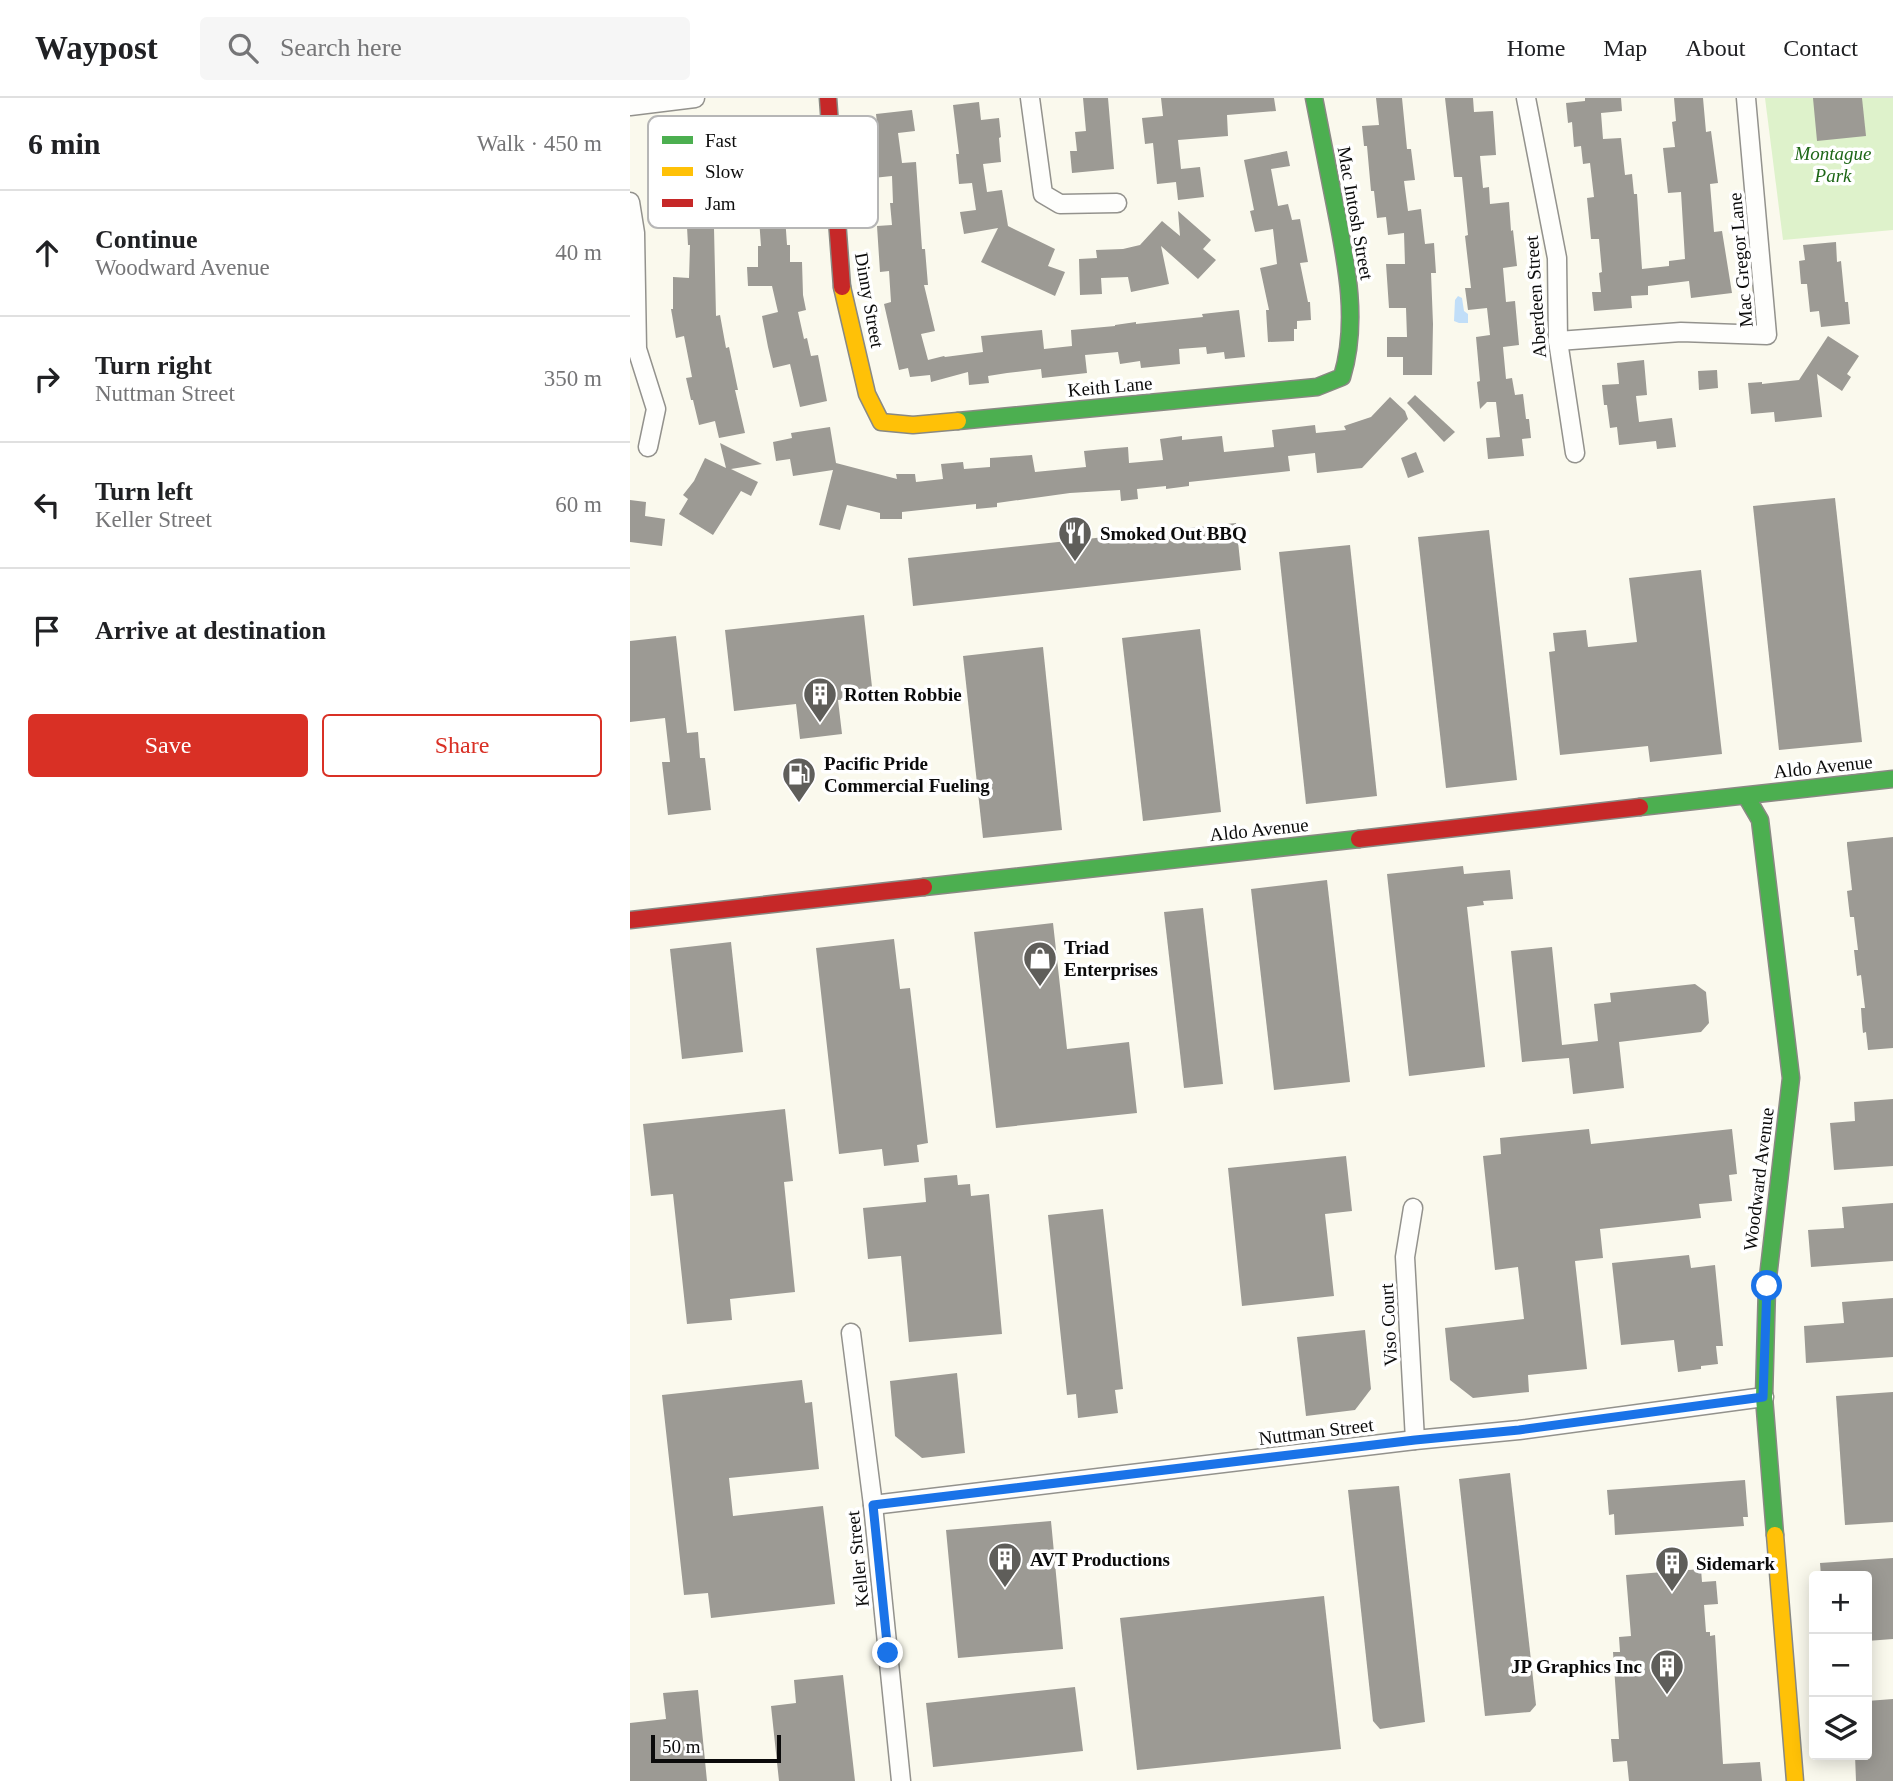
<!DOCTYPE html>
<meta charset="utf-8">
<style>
body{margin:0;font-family:"Times New Roman",serif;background:#f6f6f6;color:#202124}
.controls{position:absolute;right:21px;bottom:21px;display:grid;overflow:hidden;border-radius:7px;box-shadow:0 4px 18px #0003}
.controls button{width:63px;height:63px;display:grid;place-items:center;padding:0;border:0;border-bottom:2px solid #e0e0e0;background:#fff;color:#202124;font:35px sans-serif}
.scale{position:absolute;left:21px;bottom:18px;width:130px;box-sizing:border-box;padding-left:7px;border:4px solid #0b0b0b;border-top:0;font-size:19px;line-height:24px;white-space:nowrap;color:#0b0b0b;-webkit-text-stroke:5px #fff;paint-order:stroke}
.stop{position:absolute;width:21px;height:21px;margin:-16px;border:5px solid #1a73e8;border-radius:50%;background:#fff}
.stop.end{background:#1a73e8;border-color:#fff;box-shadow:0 2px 7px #0008}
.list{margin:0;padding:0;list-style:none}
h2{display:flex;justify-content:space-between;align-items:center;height:91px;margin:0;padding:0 28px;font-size:30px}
h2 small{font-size:23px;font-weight:400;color:#757577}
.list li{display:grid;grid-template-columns:46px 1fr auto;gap:21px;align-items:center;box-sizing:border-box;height:126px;padding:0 28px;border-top:2px solid #e0e0e0}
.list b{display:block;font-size:26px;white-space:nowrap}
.list p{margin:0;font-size:23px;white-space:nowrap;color:#757577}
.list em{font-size:23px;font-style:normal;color:#757577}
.actions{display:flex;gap:14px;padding:21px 28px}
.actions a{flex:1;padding:16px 0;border:2px solid #d93025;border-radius:7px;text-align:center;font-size:24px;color:#d93025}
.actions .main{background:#d93025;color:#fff}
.icon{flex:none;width:38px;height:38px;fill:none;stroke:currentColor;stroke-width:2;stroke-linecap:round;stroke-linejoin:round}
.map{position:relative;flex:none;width:1263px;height:1683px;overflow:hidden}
header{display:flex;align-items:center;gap:42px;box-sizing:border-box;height:98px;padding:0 35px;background:#fff;border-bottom:2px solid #e0e0e0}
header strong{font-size:33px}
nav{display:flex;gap:38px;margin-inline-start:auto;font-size:24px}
.search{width:490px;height:63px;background:#f6f6f6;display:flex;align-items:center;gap:18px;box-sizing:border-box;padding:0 24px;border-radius:7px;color:#757577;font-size:26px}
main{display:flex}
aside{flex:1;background:#fff}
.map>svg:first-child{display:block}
.green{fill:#def2cb}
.water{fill:#c1def8}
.building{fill:#9c9a94}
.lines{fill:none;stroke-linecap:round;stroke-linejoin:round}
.street-casing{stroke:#93928d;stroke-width:21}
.fast-casing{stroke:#898983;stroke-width:19}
.slow-casing{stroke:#898983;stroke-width:19}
.jam-casing{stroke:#898983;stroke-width:19}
.street{stroke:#fefefc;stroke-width:18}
.fast{stroke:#4caf50;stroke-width:16}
.slow{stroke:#ffc107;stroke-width:16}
.jam{stroke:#c62828;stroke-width:16}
.route{stroke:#1a73e8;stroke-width:9}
.labels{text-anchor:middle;stroke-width:7;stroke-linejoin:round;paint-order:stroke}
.park-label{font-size:19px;font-style:italic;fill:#1e6717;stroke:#fff}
.street-label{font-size:19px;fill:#0b0b0b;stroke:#fff}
.poi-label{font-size:19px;font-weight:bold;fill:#0b0b0b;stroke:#fff;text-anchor:start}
.key{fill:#fff;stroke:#b6b6b6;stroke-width:2}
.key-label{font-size:19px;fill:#0b0b0b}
</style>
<header>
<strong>Waypost</strong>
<div class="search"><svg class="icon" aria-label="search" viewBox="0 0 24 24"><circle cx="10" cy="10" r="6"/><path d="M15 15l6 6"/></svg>Search here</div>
<nav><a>Home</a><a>Map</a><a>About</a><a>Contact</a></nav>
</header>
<main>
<aside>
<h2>6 min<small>Walk · 450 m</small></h2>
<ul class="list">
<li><svg class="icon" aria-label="ahead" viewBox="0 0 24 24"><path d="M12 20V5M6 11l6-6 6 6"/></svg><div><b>Continue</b><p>Woodward Avenue</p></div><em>40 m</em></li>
<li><svg class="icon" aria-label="right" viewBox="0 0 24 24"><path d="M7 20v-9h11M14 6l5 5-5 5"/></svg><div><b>Turn right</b><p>Nuttman Street</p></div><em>350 m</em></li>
<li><svg class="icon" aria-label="left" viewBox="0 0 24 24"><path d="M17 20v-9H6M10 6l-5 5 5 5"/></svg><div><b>Turn left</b><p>Keller Street</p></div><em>60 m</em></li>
<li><svg class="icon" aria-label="arrive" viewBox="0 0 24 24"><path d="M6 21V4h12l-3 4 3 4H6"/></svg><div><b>Arrive at destination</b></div></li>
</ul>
<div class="actions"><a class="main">Save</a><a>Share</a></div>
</aside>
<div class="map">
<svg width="1263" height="1683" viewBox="0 0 1263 1683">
<rect width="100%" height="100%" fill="#faf9ed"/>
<path class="green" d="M1135 0H1263V132L1153 142Z"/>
<path class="water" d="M828 198 832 200 834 213 838 216V225H829L824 223 825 202Z"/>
<g class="building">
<path d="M453 0H478L484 71 442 75 440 53H447L445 34 456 33Z"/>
<path d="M531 0H644L646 13 597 17 598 38 548 42 551 71 570 69 574 99 548 102 546 84 527 86 523 45 515 46 512 20 533 18Z"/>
<path d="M746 0H772L777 51H781L785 82 774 83 778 113 791 111 795 146 804 145 806 175H801L803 226 802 277H773V259H757V239H777L776 210H759L756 166H775L774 135 758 137 756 119 747 120 744 93H741L737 48H734L732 28 749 27Z"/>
<path d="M815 0H843L844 14 863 13 866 57 850 58 853 90 859 89 860 106 879 104 881 133 883 132 887 168 873 170 876 204 885 203 889 247 873 249 876 281 882 280 885 297 893 296 896 321H899L901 340 892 341 894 358 858 361 856 340 870 339 866 304H857L850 311 847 284 850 283 846 239 860 237 857 210 838 212 835 190H841L835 138 838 137 832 79H824Z"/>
<path d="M955 0H991L992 13 971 15 973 41 991 40 995 77 1002 76 1004 96H1007L1012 171 1039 168V163L1055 161 1051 94 1038 95 1033 50 1045 49 1042 24 1046 23 1044 0H1073L1076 34 1081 33 1088 85 1080 86 1084 134 1092 133 1102 195 1061 200 1059 183 1018 188V197L1001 198 1002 210 964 213 962 194H971L969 175 972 174 969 141H961L957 100 964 99 960 65 953 66 951 48 944 49 942 24 938 25 936 5 955 3Z"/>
<path d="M1183 0H1232L1236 38 1187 43Z"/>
<path d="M349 4 351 22 369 20 371 39 369 40 371 64 353 66 357 94 372 92 378 128 425 151 418 168 435 174 425 198 351 164 368 130 334 136 330 114 346 112 342 85 329 86 326 56H329L323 7Z"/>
<path d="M282 12 285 33 268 35 272 65 286 64 292 151H295L298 187H294L305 233 291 236 298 262 314 258 315 259 353 254 351 238 412 232 414 251 442 248 441 232 485 228V227L506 224V226L573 219 572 216 609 212 615 259 595 261 594 254 577 256 576 249 549 251 550 266 511 270 510 263 490 266 488 254 455 257 457 275 412 280 411 271 377 275 358 278 359 285 339 287 338 274 301 284 300 277 280 279 278 270 269 272 254 206 261 204 259 173 250 174 247 128 262 127 260 105H263L262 78 243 80 242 60H243L240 35 248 34 246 16Z"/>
<path d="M143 29 144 46 168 44 170 71H165L167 97H170L171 117 155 118 157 147H160V164H172L173 197 176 212 168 214 174 241 177 240 181 258 188 257 197 303 170 309 160 266 143 270 138 249 132 218 148 214 142 188H118L117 169H128V148H131L128 107H135L132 73 34 85 30 61 51 57 49 42 94 36 96 52 125 48 123 31Z"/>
<path d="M657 53 660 68 641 71 648 108 658 106 662 122 670 121 678 164 670 165 678 204H680L681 222 667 223V231H664V243L638 244 636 212H639L630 170 647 166 643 131 625 134 620 113 624 112 614 62Z"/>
<path d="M63 109V115L94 114 95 130H84L86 218 90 217 96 250 99 249 108 292H105L115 335 89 340 85 323 69 327 63 302H61L56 280 62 279 54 238 46 240 41 211H43V179L59 180 60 147H58L57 129H41L40 110Z"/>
<path d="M548 113 581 142 573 151 586 162 568 181 531 148 539 186 501 194 498 179 471 180 472 196 450 197 449 161 467 160 466 152 493 151 510 147 532 123 550 138Z"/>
<path d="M1206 144 1207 164 1211 163 1215 204H1218L1220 226 1191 229 1189 213 1180 214 1177 186H1171L1169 163 1175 162 1173 147Z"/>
<path d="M1198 238 1229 258 1217 276 1221 279 1212 293 1187 276 1192 319 1145 324 1144 314 1121 316 1118 285 1132 284V286L1169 282Z"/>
<path d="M1014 262 1017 297 1006 298 1009 324 1042 320 1046 349 1027 351 1026 343 989 347 987 329 980 330 977 307H974L972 287 989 286 987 265Z"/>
<path d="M1087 272 1088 290 1069 292 1068 273Z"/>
<path d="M785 297 825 334 814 344 777 305Z"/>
<path d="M760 299 775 313 778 321 732 370 687 375 685 355 658 358 660 373 559 384V388L536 391V388L507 391 508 401 491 403 490 392 440 395 367 405V409L346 411V406L272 414V421H250V415L217 407 210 432 189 427 203 372 163 378 160 361 146 363 143 344 162 340 161 335 200 329 206 365 267 381 266 376H285L286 384 313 381 311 366 333 364 334 371 360 369V360L402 357 405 374 456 369 454 353 474 351 498 349 499 365 533 362 530 341 552 338V342L592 338 594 354 644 349 642 332 685 327 686 335 716 332 714 328 741 319Z"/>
<path d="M90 345 132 366 101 371 128 384 121 398 111 393 83 437 49 416 58 401 53 397 64 383 75 360 96 370Z"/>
<path d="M786 354 794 374 778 380 771 360Z"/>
<path d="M1205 400 1232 644 1149 652 1123 408Z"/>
<path d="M0 402 16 404 15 418 35 421 32 448 0 444Z"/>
<path d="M606 425 611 472 283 508 278 460Z"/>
<path d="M859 432 887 682 816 690 788 439Z"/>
<path d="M720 447 747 698 676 706 649 454Z"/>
<path d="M1071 472 1092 656 1020 664 1018 648 930 657 919 554 925 553 923 535 956 532 958 549 1007 544 999 480Z"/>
<path d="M234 517 243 598 208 602 212 636 170 641 166 606 104 613 95 532Z"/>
<path d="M570 531 591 714 513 723 492 540Z"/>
<path d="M46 538 57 635 68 634 70 660H75L81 712 38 717 32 664H40L35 620 0 624V543Z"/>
<path d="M413 549 432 732 353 740 333 558Z"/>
<path d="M1263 739V950L1238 952 1236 934 1233 935 1232 925 1231 910H1235L1231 877 1227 878 1224 852H1228L1224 819H1220L1217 793 1222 792 1217 747V744Z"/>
<path d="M833 768 834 776 880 772 883 801 853 803 854 807 837 809 855 969 779 978 757 776Z"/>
<path d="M697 782 720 984 644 992 621 791Z"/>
<path d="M573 810 593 986 554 990 534 814Z"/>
<path d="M423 825 437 951 499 944 507 1015 366 1030 344 834Z"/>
<path d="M264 841 270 891 280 890 298 1045 287 1047 289 1064 254 1068 252 1051 209 1056 186 850Z"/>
<path d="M101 844 113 954 52 961 40 851Z"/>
<path d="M922 849 932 947 968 943 964 906 981 904 980 895 1065 886 1076 894 1079 925 1071 934 989 944 994 990 943 996 939 960 892 964 881 853Z"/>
<path d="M1263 1001V1068L1204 1072 1200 1025 1225 1023 1224 1004Z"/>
<path d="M155 1011 163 1083 154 1084 165 1194 100 1201 102 1222 57 1226 43 1096 21 1098 13 1026Z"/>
<path d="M959 1031 961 1046 1102 1031 1107 1076 1099 1077 1102 1103 1069 1106 1071 1120 970 1131 973 1160 945 1163 957 1271 898 1277 899 1294 843 1300 820 1282 815 1230 894 1221 888 1169 865 1172 853 1058 871 1056 870 1040Z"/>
<path d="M716 1058 722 1113 695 1116 704 1198 612 1208 598 1070Z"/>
<path d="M327 1077 328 1087 340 1086 341 1098 359 1096 372 1236 279 1244 271 1158 238 1161 233 1110 296 1104 294 1080Z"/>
<path d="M1263 1105V1163L1181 1169 1178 1132 1214 1130 1212 1109Z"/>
<path d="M473 1111 493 1291 485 1292 488 1315 448 1320 446 1296 437 1297 418 1117Z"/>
<path d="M1059 1157 1061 1170 1085 1167 1093 1248H1086L1088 1266 1071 1268V1271L1048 1274 1044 1242 991 1247 982 1165Z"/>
<path d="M1263 1200V1259L1176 1265 1174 1228 1214 1225 1212 1204Z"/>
<path d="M735 1232 741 1291 725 1312 676 1318 667 1239Z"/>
<path d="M327 1275 335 1355 292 1360 265 1338 260 1283Z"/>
<path d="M172 1282 175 1305 182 1304 189 1371 99 1380 103 1418 193 1408 205 1506 81 1520 78 1495 54 1497 32 1297Z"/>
<path d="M1263 1294V1424L1215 1427 1206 1298Z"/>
<path d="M880 1375 906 1607 900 1614 855 1618 829 1381Z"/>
<path d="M1115 1382 1118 1419H1113L1114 1428 985 1437 984 1416 979 1417 977 1392Z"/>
<path d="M769 1388 795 1624 750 1631 743 1623 718 1392Z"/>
<path d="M421 1423 433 1551 328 1560 316 1432Z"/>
<path d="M1263 1460V1541L1237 1543V1478H1191L1190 1465Z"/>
<path d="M1071 1471 1072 1484 1086 1483 1088 1506 1074 1507 1076 1534H1080V1538L1085 1537 1093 1666 1130 1664 1132 1683H999L997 1663 983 1664 981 1641H989L983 1554H990L989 1539 1001 1538 996 1477Z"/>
<path d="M694 1498 711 1651 507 1672 490 1520Z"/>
<path d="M213 1577 225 1683H149L141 1608 166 1605 164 1582Z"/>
<path d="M445 1589 453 1653 303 1669 296 1605Z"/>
<path d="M68 1592 77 1683H0V1625L36 1621 33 1595Z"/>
<path d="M1263 1601V1683H1226L1225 1657H1237V1603Z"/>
</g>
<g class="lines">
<g class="street-casing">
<g id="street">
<path d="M400 0 413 96 430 106 487 105"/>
<path d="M896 0 927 160 928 243 945 355"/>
<path d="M0 8 65 0"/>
<path d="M0 104 5 135 7 251 26 311 18 349"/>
<path d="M928 243 1051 234 1137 237 1116 0"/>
<path d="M783 1110 775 1159 785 1342"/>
<path d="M221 1235 243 1407 271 1683"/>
<path d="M243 1407 785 1342 889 1332 1134 1299"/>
</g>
</g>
<g class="fast-casing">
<g id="fast">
<path d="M328 323 687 289 712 279C729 223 716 163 705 107 698 71 691 36 684 0"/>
<path d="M1116 698 1130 722 1161 980 1137 1188 1134 1299 1145 1437"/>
<path d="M1010 709 1263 681"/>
<path d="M294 789 729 741"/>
</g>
</g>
<g class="slow-casing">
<g id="slow">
<path d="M212 189 237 296 251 324 283 327 328 323"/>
<path d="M1145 1437 1165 1683"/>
</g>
</g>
<g class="jam-casing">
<g id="jam">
<path d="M198 0 212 189"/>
<path d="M729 741 1010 709"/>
<path d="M0 822 294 789"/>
</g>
</g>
<use href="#street" class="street"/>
<use href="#fast" class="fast"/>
<use href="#slow" class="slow"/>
<use href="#jam" class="jam"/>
</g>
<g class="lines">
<path class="route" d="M258 1555 243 1407 785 1342 889 1332 1133 1299 1137 1188"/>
</g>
<defs>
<g id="restaurant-pin" transform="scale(1.75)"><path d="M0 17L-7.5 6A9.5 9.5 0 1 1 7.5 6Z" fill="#5f5e5a" stroke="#fff"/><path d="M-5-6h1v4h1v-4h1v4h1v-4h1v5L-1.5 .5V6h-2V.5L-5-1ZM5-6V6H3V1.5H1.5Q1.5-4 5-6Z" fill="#fff"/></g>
<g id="building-pin" transform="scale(1.75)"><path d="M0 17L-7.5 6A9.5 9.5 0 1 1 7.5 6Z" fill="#5f5e5a" stroke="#fff"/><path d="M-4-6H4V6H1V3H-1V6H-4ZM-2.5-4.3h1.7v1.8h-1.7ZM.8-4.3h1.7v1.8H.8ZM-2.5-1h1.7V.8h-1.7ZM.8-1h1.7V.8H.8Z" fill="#fff"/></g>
<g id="fuel-pin" transform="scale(1.75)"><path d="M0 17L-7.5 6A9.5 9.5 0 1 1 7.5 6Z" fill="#5f5e5a" stroke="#fff"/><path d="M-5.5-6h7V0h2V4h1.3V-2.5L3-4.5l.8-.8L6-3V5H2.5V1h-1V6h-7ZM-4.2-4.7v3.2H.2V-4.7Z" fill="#fff"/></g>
<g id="shop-pin" transform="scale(1.75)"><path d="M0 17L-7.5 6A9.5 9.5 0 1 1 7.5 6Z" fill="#5f5e5a" stroke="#fff"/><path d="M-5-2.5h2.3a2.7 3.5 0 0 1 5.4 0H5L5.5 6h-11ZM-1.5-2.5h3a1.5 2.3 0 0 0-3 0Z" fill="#fff"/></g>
</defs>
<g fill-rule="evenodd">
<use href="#restaurant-pin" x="445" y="435"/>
<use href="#building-pin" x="190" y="596"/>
<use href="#fuel-pin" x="169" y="676"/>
<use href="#shop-pin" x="410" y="860"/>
<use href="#building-pin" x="375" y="1461"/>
<use href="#building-pin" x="1042" y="1465"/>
<use href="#building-pin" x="1037" y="1568"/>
</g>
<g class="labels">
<g class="park-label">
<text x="1203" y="62">Montague<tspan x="1203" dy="22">Park</tspan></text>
</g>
<g class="street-label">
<text transform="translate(726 115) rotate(80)" y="7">Mac Intosh Street</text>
<text transform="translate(1110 162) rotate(-95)" y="7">Mac Gregor Lane</text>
<text transform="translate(905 199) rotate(-94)" y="7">Aberdeen Street</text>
<text transform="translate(240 202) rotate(80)" y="7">Dinny Street</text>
<text transform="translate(480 288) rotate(-5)" y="7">Keith Lane</text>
<text transform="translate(1193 668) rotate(-6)" y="7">Aldo Avenue</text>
<text transform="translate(629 731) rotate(-6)" y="7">Aldo Avenue</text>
<text transform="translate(1128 1081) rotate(-83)" y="7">Woodward Avenue</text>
<text transform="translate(758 1227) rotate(-93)" y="7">Viso Court</text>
<text transform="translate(686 1333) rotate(-7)" y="7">Nuttman Street</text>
<text transform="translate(227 1461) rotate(-96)" y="7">Keller Street</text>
</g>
<g class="poi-label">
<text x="470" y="442">Smoked Out BBQ</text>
<text x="214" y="603">Rotten Robbie</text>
<text x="194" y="672">Pacific Pride<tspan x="194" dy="22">Commercial Fueling</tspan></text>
<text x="434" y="856">Triad<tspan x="434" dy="22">Enterprises</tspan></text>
<text x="400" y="1468">AVT Productions</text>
<text x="1066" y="1472">Sidemark</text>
<text x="1012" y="1575" text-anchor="end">JP Graphics Inc</text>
</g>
</g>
<rect x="18" y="18" width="230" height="112" rx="10" class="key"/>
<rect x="32" y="38" width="31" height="8" fill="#4caf50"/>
<rect x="32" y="69" width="31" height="9" fill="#ffc107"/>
<rect x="32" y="101" width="31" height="8" fill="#c62828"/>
<g class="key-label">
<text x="75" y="49">Fast</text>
<text x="75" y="80">Slow</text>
<text x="75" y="112">Jam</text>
</g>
</svg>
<div class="controls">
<button>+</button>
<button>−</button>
<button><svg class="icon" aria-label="layers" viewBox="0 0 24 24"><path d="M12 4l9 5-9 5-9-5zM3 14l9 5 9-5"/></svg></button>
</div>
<div class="scale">50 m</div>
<div class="stop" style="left:1137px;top:1188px"></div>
<div class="stop end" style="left:258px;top:1555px"></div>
</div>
</main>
